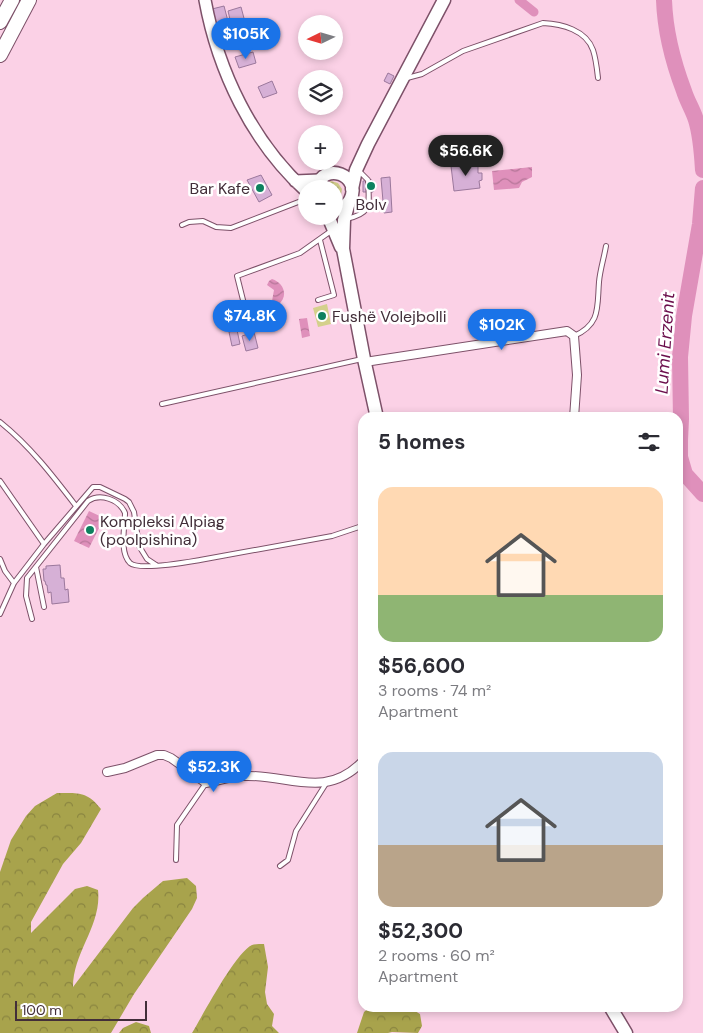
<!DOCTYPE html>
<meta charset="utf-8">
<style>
body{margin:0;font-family:"DM Sans",sans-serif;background:#f7f7f7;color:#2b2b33;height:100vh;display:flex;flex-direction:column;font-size:19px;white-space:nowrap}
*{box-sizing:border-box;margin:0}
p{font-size:16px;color:#7c7c81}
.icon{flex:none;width:28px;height:28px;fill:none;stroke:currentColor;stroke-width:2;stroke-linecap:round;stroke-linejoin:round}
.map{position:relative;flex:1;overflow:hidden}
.panel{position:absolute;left:358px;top:412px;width:325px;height:600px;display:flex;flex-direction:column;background:#fff;border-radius:15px;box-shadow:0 2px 8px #0003}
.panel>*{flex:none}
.needle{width:32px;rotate:265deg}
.tools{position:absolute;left:298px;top:15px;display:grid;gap:10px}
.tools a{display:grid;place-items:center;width:45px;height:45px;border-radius:50%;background:#fff;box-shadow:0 2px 8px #0003;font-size:25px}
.scale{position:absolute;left:15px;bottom:12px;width:132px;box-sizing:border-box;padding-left:5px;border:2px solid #422e39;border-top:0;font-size:14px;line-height:18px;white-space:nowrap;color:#422e39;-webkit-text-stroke:4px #fff;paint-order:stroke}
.price{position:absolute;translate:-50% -42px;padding:0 11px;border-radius:18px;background:#1a73e8;color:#fff;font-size:16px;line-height:32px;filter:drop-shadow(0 1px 2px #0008)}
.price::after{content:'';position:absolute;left:50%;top:30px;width:15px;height:11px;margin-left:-8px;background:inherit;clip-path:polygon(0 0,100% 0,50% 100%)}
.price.on{background:#222;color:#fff}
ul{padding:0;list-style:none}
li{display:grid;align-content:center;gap:10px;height:265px;padding:0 20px}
li span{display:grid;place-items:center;height:155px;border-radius:15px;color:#555}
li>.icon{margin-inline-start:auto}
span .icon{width:90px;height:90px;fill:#fffc;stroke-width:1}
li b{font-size:21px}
h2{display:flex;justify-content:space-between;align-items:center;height:60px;padding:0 20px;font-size:21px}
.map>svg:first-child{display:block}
</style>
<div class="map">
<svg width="703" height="1033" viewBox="0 0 703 1033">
<defs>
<pattern id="grass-dots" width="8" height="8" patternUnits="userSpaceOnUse" patternTransform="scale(1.25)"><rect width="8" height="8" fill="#d4d08b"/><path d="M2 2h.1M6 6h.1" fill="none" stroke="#b7b379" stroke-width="1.8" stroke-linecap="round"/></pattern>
<pattern id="forest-crowns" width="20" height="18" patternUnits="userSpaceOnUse" patternTransform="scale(1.25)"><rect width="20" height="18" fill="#a8a34c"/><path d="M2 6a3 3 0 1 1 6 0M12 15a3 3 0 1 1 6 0" fill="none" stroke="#8a8540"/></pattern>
<pattern id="water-waves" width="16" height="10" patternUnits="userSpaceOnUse" patternTransform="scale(1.25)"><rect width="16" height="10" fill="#df90bb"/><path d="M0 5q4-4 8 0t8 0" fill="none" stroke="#b67699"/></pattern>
</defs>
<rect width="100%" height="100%" fill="#fbd1e6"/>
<path fill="url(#grass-dots)" d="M331 181 338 183 342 189 341 195 334 201V189H322L325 184Z"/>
<path fill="url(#forest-crowns)" d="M57 793C78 793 87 791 101 809L81 843 63 864 31 922V933L75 889 87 886 98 890C102 925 73 952 73 987L133 908 143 898 163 881 187 878 196 886 197 898 192 909 134 994 111 1033H0V872L11 840 26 816 35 806Z
M264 944 268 967 265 992 267 1004 274 1014 272 1026 279 1033H192C203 1015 235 953 252 945 255 944 260 944 264 944Z
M369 1008H410L420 1014 422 1026 418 1033 392 1032 388 1033H357L364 1012Z
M136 1022 149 1026 151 1033H119L123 1028Z"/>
<path fill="#d4d08b" d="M327 304 331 324 318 327 313 308Z"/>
<path fill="url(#water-waves)" d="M532 167V177L522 182 519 188 494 190 492 171Z
M272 279C284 283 289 296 278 305H275L272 301 274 290 267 285 269 281Z
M307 318 310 336 302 338 299 319Z
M89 511 104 518 89 548 74 541Z"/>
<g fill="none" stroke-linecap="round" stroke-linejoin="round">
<path stroke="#df90bb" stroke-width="9" d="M519 0 534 12"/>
<path stroke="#df90bb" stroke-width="16" d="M664 0C665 30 673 62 684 91 687 101 693 110 696 120 701 136 702 153 703 170
M703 188 700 224 684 316 680 357 681 419 680 440V457L685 474 703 494"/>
</g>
<path fill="#d6b0d6" stroke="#9b789c" d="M224 6 234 44 222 47 212 9Z
M241 7 249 37 235 40 228 11Z
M253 52 256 63 239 68 235 57Z
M388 73 394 76 390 84 384 81Z
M272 81 277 93 263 98 258 87Z
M472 161V166L478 165V173H482V180L479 181 480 188 454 191 451 166 461 165 460 162Z
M261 175 272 195 259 202 247 180Z
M390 177 392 212 384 213 381 178Z
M372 180 373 192H363V181Z
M237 330 240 344 232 346 229 332Z
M254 332 258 348 246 351 242 336Z
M60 565 61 578H64L65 590 68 589 69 602 52 604 51 592 48 593 47 585H46L45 581H44L43 569H46V566Z"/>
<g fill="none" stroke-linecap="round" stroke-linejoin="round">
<g stroke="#7d5169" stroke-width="6">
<path id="lane" d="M407 78 422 74 463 51 543 23C562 24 586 30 593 50 596 59 597 69 598 78
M346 219C373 213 369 204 368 180L359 171
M182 225 189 222 203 221 216 227 231 228 301 201 306 197
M318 300 334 295 320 240
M245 308 237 276 300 253 331 231
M574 336C601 324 597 307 599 282 600 270 604 258 606 246
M162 404 362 359
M0 422C30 446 53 476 76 506
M0 481 44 544
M0 559 5 571 14 583
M36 567 44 607
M0 614 14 583 44 544 93 487H100L125 499 129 502 134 512 139 546 147 559 156 565
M32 619 26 596 27 578 88 501C100 493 119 499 125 513 125 527 119 552 130 563 139 571 188 562 200 560L332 536 362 526
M176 860 177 825 206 783
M280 866 288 860 296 831 327 782"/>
</g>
<g stroke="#7d5169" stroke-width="10">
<path id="street" d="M365 362 567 331 574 336 577 375 574 418
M107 772 125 768 157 755H164L171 758 206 783C218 781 231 776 244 776 288 774 325 800 362 762"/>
</g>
<g stroke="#7d5169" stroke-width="14">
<path id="secondary" d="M205 0C218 71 252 142 306 191
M295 181 319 180"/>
</g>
<g stroke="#7d5169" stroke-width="15">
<path id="primary" d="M316 189C323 159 363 176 350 200 347 206 341 209 334 210
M352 189 356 170 368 144 444 0
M349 202 344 220 343 249 364 359 377 418
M328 216 341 247
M611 1008 626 1033"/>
</g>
<g stroke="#7d5169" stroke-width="16">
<path id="highway" d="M0 22 12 0
M0 55 29 0"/>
</g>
<use href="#lane" stroke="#fff" stroke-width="4"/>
<use href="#street" stroke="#fff" stroke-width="8"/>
<use href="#secondary" stroke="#fff" stroke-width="11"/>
<use href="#primary" stroke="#fff" stroke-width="12"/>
<use href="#highway" stroke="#fff" stroke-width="14"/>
</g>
<g fill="#0e815f" stroke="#fff" stroke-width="2">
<circle cx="371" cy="186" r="5"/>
<circle cx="260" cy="188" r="5"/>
<circle cx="322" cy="316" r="5"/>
<circle cx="90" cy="530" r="5"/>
</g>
<g text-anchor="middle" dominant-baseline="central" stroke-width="5" stroke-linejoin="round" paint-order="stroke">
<g font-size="16" fill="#422e39" stroke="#fff" text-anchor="start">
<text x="250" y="188" text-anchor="end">Bar Kafe</text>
<text x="371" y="204" text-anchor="middle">Bolv</text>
<text x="332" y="316">Fushë Volejbolli</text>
<text x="100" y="521">Kompleksi Alpiag<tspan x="100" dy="18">(poolpishina)</tspan></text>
</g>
<g font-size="18" font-style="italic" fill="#6b0e4c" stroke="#fff">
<text transform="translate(665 343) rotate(-86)">Lumi Erzenit</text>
</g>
</g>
</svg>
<div class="tools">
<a><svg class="needle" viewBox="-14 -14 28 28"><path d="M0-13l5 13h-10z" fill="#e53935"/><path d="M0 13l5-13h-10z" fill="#7c7c81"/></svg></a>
<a><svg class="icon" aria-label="layers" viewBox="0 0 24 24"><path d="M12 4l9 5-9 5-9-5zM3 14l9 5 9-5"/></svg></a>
<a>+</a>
<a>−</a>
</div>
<div class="scale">100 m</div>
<b class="price" style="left:246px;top:60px">$105K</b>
<b class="price on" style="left:466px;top:177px">$56.6K</b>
<b class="price" style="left:250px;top:342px">$74.8K</b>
<b class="price" style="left:502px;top:351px">$102K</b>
<b class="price" style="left:214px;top:793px">$52.3K</b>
<section class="panel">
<h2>5 homes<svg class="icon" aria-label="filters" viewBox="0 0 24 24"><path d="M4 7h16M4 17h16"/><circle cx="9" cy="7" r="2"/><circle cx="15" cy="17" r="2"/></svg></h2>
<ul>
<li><span style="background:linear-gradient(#ffd9b3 70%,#8fb573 0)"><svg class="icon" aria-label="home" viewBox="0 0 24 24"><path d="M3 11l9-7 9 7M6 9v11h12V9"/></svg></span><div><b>$56,600</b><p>3 rooms · 74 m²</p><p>Apartment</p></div></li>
<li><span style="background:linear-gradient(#c9d6e8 60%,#b9a48a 0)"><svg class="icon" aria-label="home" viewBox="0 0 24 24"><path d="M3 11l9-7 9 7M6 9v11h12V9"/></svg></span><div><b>$52,300</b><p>2 rooms · 60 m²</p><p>Apartment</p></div></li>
</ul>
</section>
</div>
